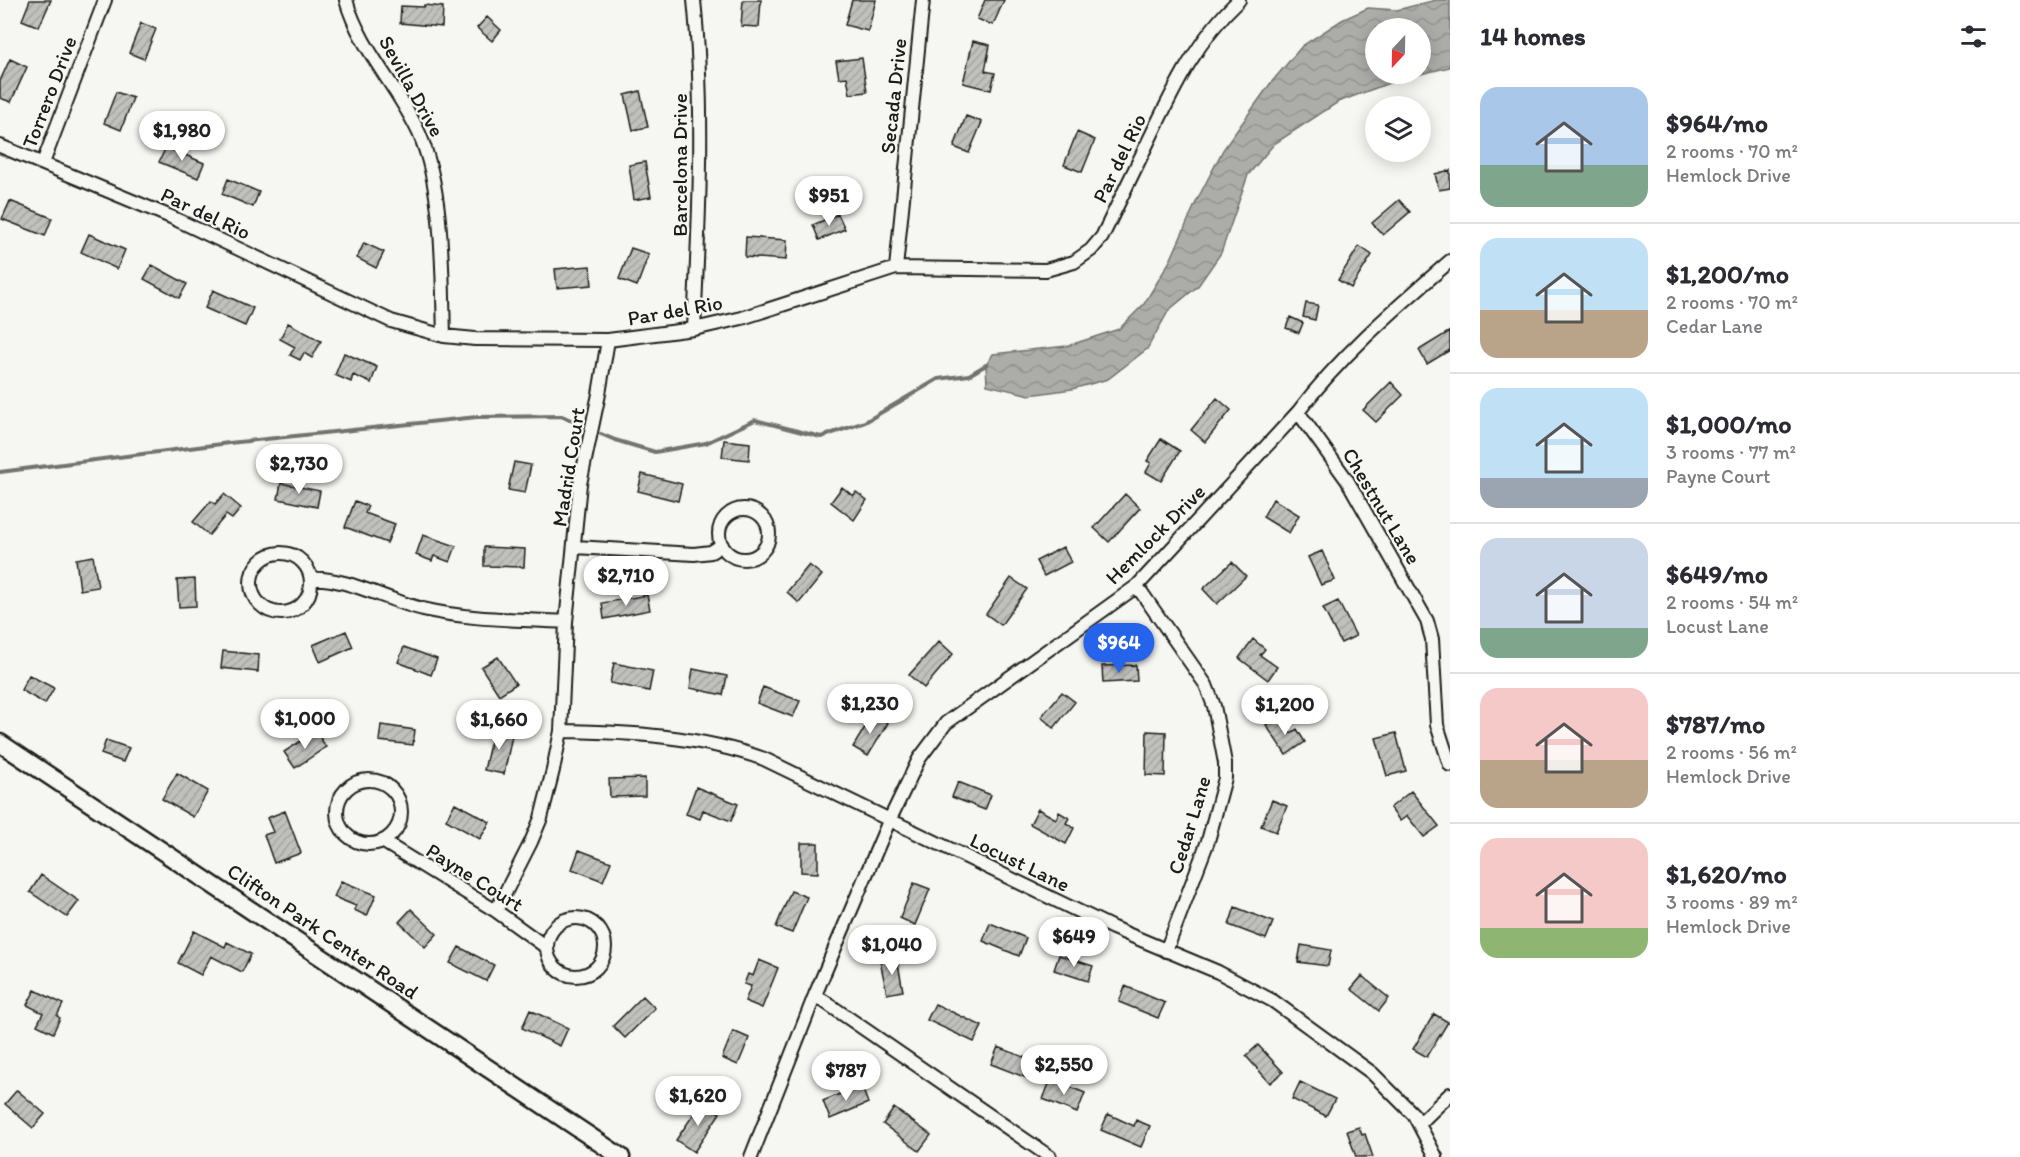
<!DOCTYPE html>
<meta charset="utf-8">
<style>
body{margin:0;font-family:Itim,sans-serif;background:#f2f2f3;color:#2b2b33;height:100vh;display:flex;flex-direction:column;font-size:22px;white-space:nowrap}
*{box-sizing:border-box;margin:0}
p{font-size:20px;color:#7c7c81}
.icon{flex:none;width:33px;height:33px;fill:none;stroke:currentColor;stroke-width:2;stroke-linecap:round;stroke-linejoin:round}
.map{position:relative;flex:1;overflow:hidden}
.panel{display:flex;flex-direction:column;background:#fff;width:570px}
.panel>*{flex:none}
.needle{width:39px;rotate:202deg}
.buttons{position:absolute;left:1365px;top:18px;display:grid;gap:12px}
.buttons a{display:grid;place-items:center;width:66px;height:66px;border-radius:50%;background:#fff;box-shadow:0 3px 15px #0003;font-size:30px}
.price{position:absolute;translate:-50% -51px;padding:0 14px;border-radius:21px;background:#fff;color:#222;font-size:20px;line-height:39px;filter:drop-shadow(0 2px 3px #0008)}
.price::after{content:'';position:absolute;left:50%;top:36px;width:18px;height:14px;margin-left:-9px;background:inherit;clip-path:polygon(0 0,100% 0,50% 100%)}
.price.selected{background:#2563eb;color:#fff}
ul{padding:0;list-style:none}
li{display:flex;align-items:center;gap:18px;height:150px;padding:0 30px}
li+li{border-top:2px solid #e1e1e2}
li span{display:grid;place-items:center;flex:none;width:168px;height:120px;border-radius:18px;color:#555}
li>.icon{margin-inline-start:auto}
span .icon{width:72px;height:72px;fill:#fffc;stroke-width:1}
li b{font-size:26px}
h2{display:flex;justify-content:space-between;align-items:center;height:72px;padding:0 30px;font-size:26px}
main{display:flex;flex:1;min-height:0}
.map>svg:first-child{display:block}
</style>
<main>
<div class="map">
<svg width="1450" height="1157" viewBox="0 0 1450 1157">
<defs>
<pattern id="water-waves" width="16" height="10" patternUnits="userSpaceOnUse" patternTransform="scale(1.5)"><rect width="16" height="10" fill="#acaca9"/><path d="M0 5q4-4 8 0t8 0" fill="none" stroke="#939391"/></pattern>
<pattern id="building-hatch" width="6" height="6" patternUnits="userSpaceOnUse" patternTransform="scale(1.5)"><rect width="6" height="6" fill="#c0c0bd"/><path d="M-1 1l2-2M0 6l6-6M5 7l2-2" fill="none" stroke="#a4a4a2"/></pattern>
</defs>
<rect width="100%" height="100%" fill="#f6f6f2"/>
<filter id="ink" filterUnits="userSpaceOnUse"><feTurbulence type="fractalNoise" baseFrequency=".0167" numOctaves="2"/><feDisplacementMap in="SourceGraphic" scale="12" xChannelSelector="R" yChannelSelector="G"/><feConvolveMatrix kernelMatrix="1 2 1 2 8 2 1 2 1" color-interpolation-filters="sRGB"/></filter>
<g filter="url(#ink)">
<path fill="url(#water-waves)" stroke="#727271" stroke-width="1.5" fill-rule="evenodd" d="M1436 0H1450V67L1400 79 1338 102 1274 144 1248 175 1221 253 1198 286 1169 310 1147 349 1108 379 1072 389 1030 395 987 385 986 365 993 354 1067 346 1119 329 1144 304 1170 261 1197 200 1223 150 1270 84 1302 46 1342 20 1368 8 1397 10ZM1376 28H1420V74H1376Z"/>
<g fill="none" stroke-linecap="round" stroke-linejoin="round">
<path stroke="#727271" stroke-width="4" d="M601 434 615 440 655 452 706 443 755 420 821 437 865 422 938 379 969 375 986 365
M0 472 229 443 477 417 562 416 582 425"/>
</g>
<path fill="url(#building-hatch)" stroke="#1c1c1c" stroke-width="1.5" d="M30 0H51L39 27 22 20Z
M743 0H761L759 27 741 26Z
M852 0H876L868 31 845 25Z
M985 0H1004L993 25 977 19Z
M424 5 443 7 442 27 400 23 401 6 424 7Z
M487 17 501 30 492 41 477 28Z
M141 23 156 29 144 59 129 53Z
M973 41 990 45 985 71 995 73 991 90 963 83Z
M862 58 867 92 850 94 847 77 839 78 836 61Z
M10 59 27 67 11 102 0 98V81Z
M640 91 648 127 633 130 625 95Z
M116 92 133 98 121 130 104 123Z
M966 116 982 122 969 153 954 147Z
M1077 132 1095 140 1082 172 1064 165Z
M166 147 204 163 198 178 159 162Z
M645 162 651 197 634 200 629 165Z
M1450 170V188L1439 190 1435 174Z
M228 179 259 192 253 207 222 194Z
M1399 200 1410 212 1383 235 1372 223Z
M10 201 52 218 45 236 2 219Z
M838 214 845 229 819 240 813 225Z
M89 234 125 250 117 269 81 252Z
M746 237 787 240 786 260 745 257Z
M364 243 384 252 376 268 357 258Z
M1359 246 1372 255 1351 288 1338 280Z
M631 248 649 254 637 286 619 279Z
M152 265 187 284 179 298 144 279Z
M590 266 592 285 557 288 555 269Z
M213 290 253 308 245 326 205 308Z
M1306 303 1318 305 1315 320 1303 317Z
M1290 317 1303 323 1299 333 1286 328Z
M288 323 321 341 312 358 304 353 300 360 290 355 295 347 280 339Z
M1450 331V350L1427 364 1419 350Z
M344 353 377 367 371 383 353 375 351 382 335 375Z
M1391 382 1403 395 1376 422 1363 410Z
M1217 398 1231 410 1205 442 1191 430Z
M1161 439 1180 451 1161 481 1146 472 1151 463 1147 461Z
M724 440 750 443 749 460 722 457Z
M514 462 531 465 525 493 508 490Z
M642 474 682 484 678 501 638 491Z
M281 483 320 491 317 507 278 499Z
M842 487 853 496 856 492 867 500 854 520 831 502Z
M224 494 241 508 232 519 226 515 209 535 193 522 211 501 215 504Z
M1125 494 1140 508 1109 542 1094 528Z
M1273 499 1299 515 1289 533 1263 517Z
M355 501 368 506 365 513 395 524 387 543 345 527Z
M423 535 456 546 450 562 434 556 432 561 416 555Z
M484 547 525 549 524 567 484 566Z
M1063 547 1071 562 1044 576 1036 561Z
M1322 551 1335 580 1321 585 1308 557Z
M93 556 98 587 80 590 76 559Z
M1232 562 1246 576 1217 604 1203 589Z
M809 565 822 575 799 603 787 592Z
M1011 578 1027 589 1001 625 986 614Z
M195 579 196 606 179 607 177 580Z
M647 595 650 610 604 619 602 603Z
M1338 601 1356 636 1341 643 1323 608Z
M346 631 353 647 320 662 313 645Z
M1253 639 1265 649 1260 655 1277 667 1268 680 1239 658Z
M939 641 953 654 924 688 909 675Z
M404 647 437 659 431 675 398 662Z
M223 651 259 655 258 672 221 668Z
M498 657 516 684 499 695 481 667Z
M614 663 653 671 649 691 610 683Z
M1136 665 1137 681 1103 683 1102 666Z
M693 669 727 676 723 695 690 688Z
M29 675 54 688 45 704 21 690Z
M763 687 800 701 793 717 757 703Z
M1062 692 1075 702 1054 728 1041 717Z
M873 714 888 723 868 756 853 747Z
M1280 716 1291 733 1297 729 1305 742 1286 755 1266 725Z
M381 725 415 730 413 745 379 741Z
M494 727 513 731 504 774 484 770Z
M316 731 326 747 295 768 284 752Z
M1147 731 1166 732 1165 776 1146 775Z
M1396 733 1406 771 1387 776 1376 738Z
M106 740 129 748 123 762 101 754Z
M177 773 208 791 193 817 162 799Z
M645 778V796L610 797 609 779Z
M958 782 991 795 985 810 952 797Z
M696 787 738 804 731 821 703 810 700 819 686 814Z
M1411 791 1439 826 1424 837 1407 816 1400 821 1390 808Z
M1272 800 1287 806 1276 832 1261 826Z
M455 803 490 822 480 839 446 820Z
M1038 809 1056 819 1059 812 1069 818 1066 823 1074 828 1066 844 1030 824Z
M285 811 301 853 274 863 264 835 273 832 267 818Z
M801 843H818V873L801 872Z
M579 850 611 862 603 881 572 869Z
M41 875 79 901 67 917 30 892Z
M341 881 376 895 367 916 354 910 356 906 334 897Z
M914 883 930 889 915 925 900 918Z
M791 891 807 897 792 933 776 927Z
M1235 907 1273 922 1266 939 1229 925Z
M411 909 437 934 425 947 399 922Z
M990 923 1026 938 1019 956 983 941Z
M194 931 225 947 227 942 251 954 242 972 211 956 201 975 178 963Z
M1301 945 1331 950 1328 966 1298 962Z
M459 947 494 965 486 981 450 963Z
M1059 955 1093 966 1088 981 1054 970Z
M897 958 903 991 887 994 880 961Z
M759 960 778 968 762 1008 745 1001 751 986 744 984 748 974 753 976Z
M1362 976 1389 998 1379 1011 1351 989Z
M1125 986 1165 1003 1158 1018 1119 1002Z
M35 990 63 1004 57 1016 60 1018 53 1033 37 1025 43 1013 27 1005Z
M643 996 655 1008 625 1038 613 1026Z
M935 1004 982 1026 974 1042 927 1020Z
M530 1010 568 1028 560 1046 522 1028Z
M1434 1014 1448 1022 1427 1057 1413 1049Z
M733 1031 749 1038 738 1065 722 1058Z
M1258 1045 1283 1072 1270 1083 1246 1056Z
M998 1047 1034 1061 1027 1078 991 1064Z
M1051 1079 1085 1093 1077 1113 1043 1099Z
M1300 1082 1335 1099 1326 1116 1292 1099Z
M861 1085 868 1103 830 1119 823 1101Z
M17 1090 45 1114 33 1128 5 1104Z
M702 1102 720 1113 694 1152 676 1140Z
M894 1108 931 1135 919 1151 883 1124Z
M1108 1114 1134 1126 1136 1120 1150 1126 1141 1147 1101 1130Z
M1359 1127 1362 1135 1365 1134 1373 1157H1356L1347 1131Z"/>
<g fill="none" stroke-linecap="round" stroke-linejoin="round">
<g stroke="#1c1c1c" stroke-width="16">
<path id="minor" d="M346 0C360 49 398 87 419 133 444 190 442 273 444 336
M694 0C705 109 699 220 694 329
M0 146 171 217 391 321 444 336 475 339 608 340 694 329 742 318 896 268 1046 270 1074 262 1091 250 1102 237C1118 204 1134 171 1150 138 1174 88 1198 38 1239 0
M43 163 105 0
M896 268 923 0
M1298 412 1347 480 1427 621 1432 639 1437 725 1450 765
M719 534a25 25 0 1 1 50 0a25 25 0 1 1-50 0Z
M575 547 694 554 711 552 722 545
M251 583a30 30 0 1 1 60 0a30 30 0 1 1-60 0Z
M311 579C343 576 389 601 423 609 469 620 518 619 566 622
M1137 586 1206 685 1214 706 1225 763V778L1208 841 1166 951
M561 731C629 732 700 736 764 759L1113 928 1218 972 1273 1001 1372 1073 1414 1115 1436 1157
M337 812a32 32 0 1 1 64 0a32 32 0 1 1-64 0Z
M382 841 496 911 546 947
M496 911 531 842 541 818 553 770 561 731 566 622 580 484 599 394 608 340
M547 947a29 29 0 1 1 58 0a29 29 0 1 1-58 0Z
M815 995 1050 1157
M1419 1124 1450 1094
M751 1157 815 995 889 821 919 759 946 723 1137 586 1298 412C1341 355 1396 308 1450 261"/>
</g>
<g stroke="#1c1c1c" stroke-width="21">
<path id="tertiary" d="M0 743 621 1157"/>
</g>
<use href="#minor" stroke="#f6f6f2" stroke-width="12"/>
<use href="#tertiary" stroke="#f6f6f2" stroke-width="16"/>
</g>
</g>
<g text-anchor="middle" dominant-baseline="central" stroke-width="4.5" stroke-linejoin="round" paint-order="stroke">
<g font-size="21" fill="#1c1c1c" stroke="#f6f6f2">
<text transform="translate(412 86) rotate(61)">Sevilla Drive</text>
<text transform="translate(49 92) rotate(-69)">Torrero Drive</text>
<text transform="translate(893 96) rotate(-84)">Secada Drive</text>
<text transform="translate(1119 158) rotate(-64)">Par del Rio</text>
<text transform="translate(679 165) rotate(-90)">Barcelona Drive</text>
<text transform="translate(206 213) rotate(25)">Par del Rio</text>
<text transform="translate(675 310) rotate(-10)">Par del Rio</text>
<text transform="translate(568 467) rotate(-81)">Madrid Court</text>
<text transform="translate(1382 506) rotate(59)">Chestnut Lane</text>
<text transform="translate(1155 534) rotate(-45)">Hemlock Drive</text>
<text transform="translate(1189 825) rotate(-73)">Cedar Lane</text>
<text transform="translate(1020 862) rotate(26)">Locust Lane</text>
<text transform="translate(475 877) rotate(32)">Payne Court</text>
<text transform="translate(323 931) rotate(34)">Clifton Park Center Road</text>
</g>
</g>
</svg>
<div class="buttons">
<a><svg class="needle" viewBox="-14 -14 28 28"><path d="M0-13l5 13h-10z" fill="#e53935"/><path d="M0 13l5-13h-10z" fill="#7c7c81"/></svg></a>
<a><svg class="icon" aria-label="layers" viewBox="0 0 24 24"><path d="M12 4l9 5-9 5-9-5zM3 14l9 5 9-5"/></svg></a>
</div>
<b class="price" style="left:182px;top:162px">$1,980</b>
<b class="price" style="left:829px;top:227px">$951</b>
<b class="price" style="left:299px;top:495px">$2,730</b>
<b class="price" style="left:626px;top:607px">$2,710</b>
<b class="price selected" style="left:1119px;top:674px">$964</b>
<b class="price" style="left:870px;top:735px">$1,230</b>
<b class="price" style="left:1285px;top:736px">$1,200</b>
<b class="price" style="left:305px;top:750px">$1,000</b>
<b class="price" style="left:499px;top:751px">$1,660</b>
<b class="price" style="left:1074px;top:968px">$649</b>
<b class="price" style="left:892px;top:976px">$1,040</b>
<b class="price" style="left:1064px;top:1096px">$2,550</b>
<b class="price" style="left:846px;top:1102px">$787</b>
<b class="price" style="left:698px;top:1127px">$1,620</b>
</div>
<section class="panel">
<h2>14 homes<svg class="icon" aria-label="filters" viewBox="0 0 24 24"><path d="M4 7h16M4 17h16"/><circle cx="9" cy="7" r="2"/><circle cx="15" cy="17" r="2"/></svg></h2>
<ul>
<li><span style="background:linear-gradient(#a9c7e8 65%,#7fa58c 0)"><svg class="icon" aria-label="home" viewBox="0 0 24 24"><path d="M3 11l9-7 9 7M6 9v11h12V9"/></svg></span><div><b>$964/mo</b><p>2 rooms · 70 m²</p><p>Hemlock Drive</p></div></li>
<li><span style="background:linear-gradient(#bfe0f5 60%,#b9a48a 0)"><svg class="icon" aria-label="home" viewBox="0 0 24 24"><path d="M3 11l9-7 9 7M6 9v11h12V9"/></svg></span><div><b>$1,200/mo</b><p>2 rooms · 70 m²</p><p>Cedar Lane</p></div></li>
<li><span style="background:linear-gradient(#bfe0f5 75%,#9aa5b1 0)"><svg class="icon" aria-label="home" viewBox="0 0 24 24"><path d="M3 11l9-7 9 7M6 9v11h12V9"/></svg></span><div><b>$1,000/mo</b><p>3 rooms · 77 m²</p><p>Payne Court</p></div></li>
<li><span style="background:linear-gradient(#c9d6e8 75%,#7fa58c 0)"><svg class="icon" aria-label="home" viewBox="0 0 24 24"><path d="M3 11l9-7 9 7M6 9v11h12V9"/></svg></span><div><b>$649/mo</b><p>2 rooms · 54 m²</p><p>Locust Lane</p></div></li>
<li><span style="background:linear-gradient(#f6c9c9 60%,#b9a48a 0)"><svg class="icon" aria-label="home" viewBox="0 0 24 24"><path d="M3 11l9-7 9 7M6 9v11h12V9"/></svg></span><div><b>$787/mo</b><p>2 rooms · 56 m²</p><p>Hemlock Drive</p></div></li>
<li><span style="background:linear-gradient(#f6c9c9 75%,#8fb573 0)"><svg class="icon" aria-label="home" viewBox="0 0 24 24"><path d="M3 11l9-7 9 7M6 9v11h12V9"/></svg></span><div><b>$1,620/mo</b><p>3 rooms · 89 m²</p><p>Hemlock Drive</p></div></li>
</ul>
</section>
</main>
